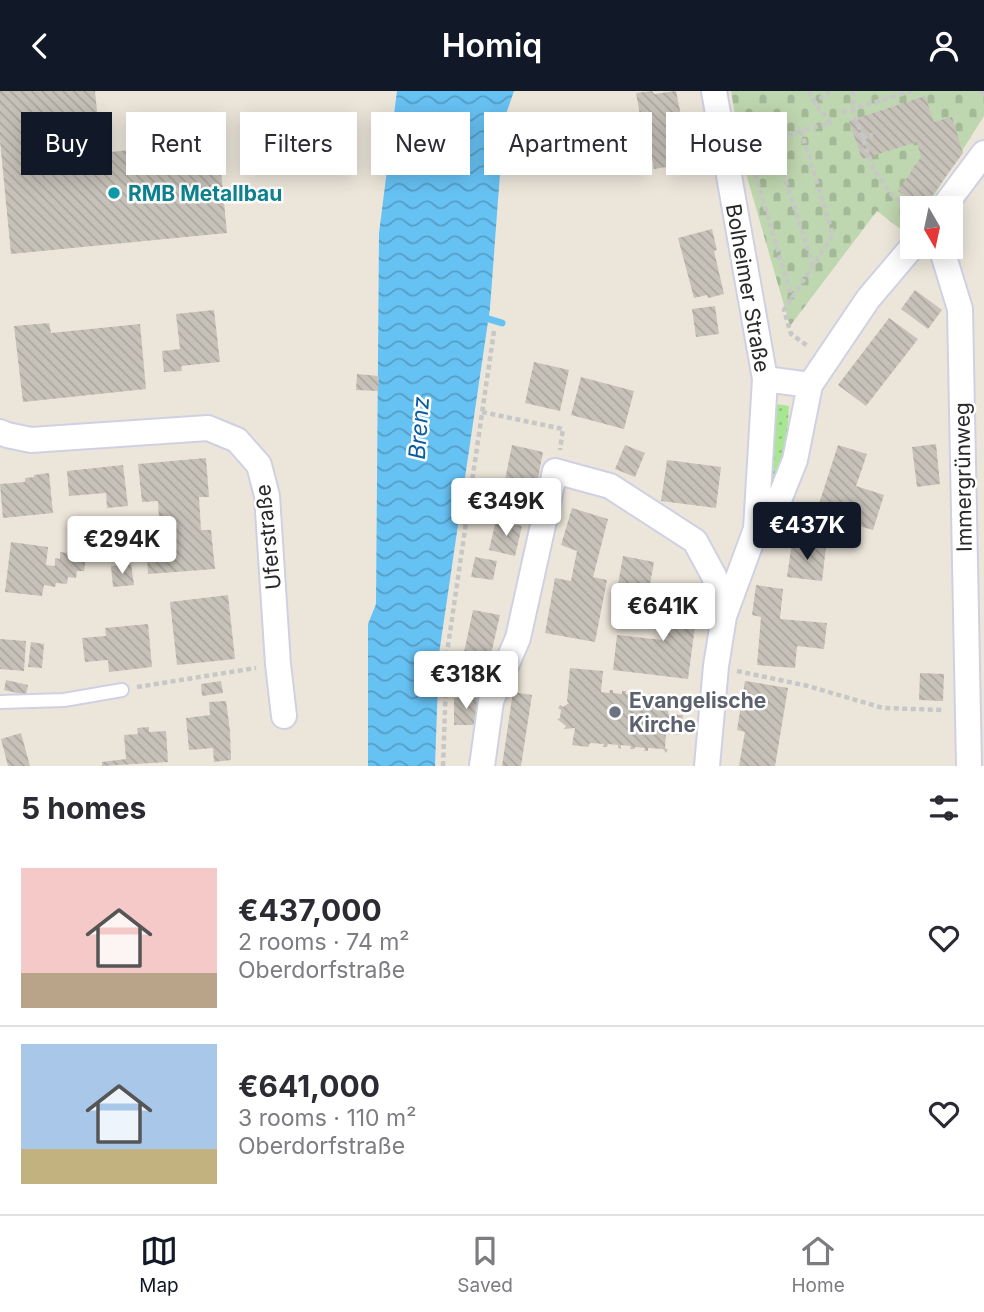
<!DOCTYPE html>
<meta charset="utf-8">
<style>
body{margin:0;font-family:Inter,sans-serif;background:#f2f2f3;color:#2b2b33;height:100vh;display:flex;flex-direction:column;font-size:26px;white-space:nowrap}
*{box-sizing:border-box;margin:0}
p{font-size:23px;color:#7c7c81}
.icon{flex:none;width:38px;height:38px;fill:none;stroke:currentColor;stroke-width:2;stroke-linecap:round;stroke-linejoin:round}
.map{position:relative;height:675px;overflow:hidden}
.details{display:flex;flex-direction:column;background:#fff;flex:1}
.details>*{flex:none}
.banner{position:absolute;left:21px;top:21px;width:943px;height:63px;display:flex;gap:14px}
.needle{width:46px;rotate:171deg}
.tools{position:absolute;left:900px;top:105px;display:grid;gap:14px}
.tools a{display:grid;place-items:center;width:63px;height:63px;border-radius:0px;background:#fff;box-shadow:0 4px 18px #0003;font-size:35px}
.price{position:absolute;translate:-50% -60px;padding:0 16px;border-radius:7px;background:#fff;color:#222;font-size:23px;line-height:46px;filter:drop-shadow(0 2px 4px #0008)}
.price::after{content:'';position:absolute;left:50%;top:42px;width:21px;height:16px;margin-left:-10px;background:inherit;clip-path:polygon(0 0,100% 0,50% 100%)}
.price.on{background:#111827;color:#fff}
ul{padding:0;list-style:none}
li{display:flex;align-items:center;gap:21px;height:175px;padding:0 21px}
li+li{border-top:2px solid #e1e1e2}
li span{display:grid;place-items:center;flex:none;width:196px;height:140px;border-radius:0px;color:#555}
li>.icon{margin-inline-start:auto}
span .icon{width:84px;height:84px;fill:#fffc;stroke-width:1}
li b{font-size:30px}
h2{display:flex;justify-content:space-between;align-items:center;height:84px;padding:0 21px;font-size:30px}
.pill{padding:0 24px;border-radius:0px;background:#fff;box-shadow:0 4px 18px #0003;font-size:24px;line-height:63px}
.pill.on{background:#111827;color:#fff}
header{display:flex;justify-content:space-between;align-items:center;height:91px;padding:0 21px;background:#111827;color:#fff;font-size:32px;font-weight:600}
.tab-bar{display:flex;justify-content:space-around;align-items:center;height:98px;border-top:2px solid #e1e1e2;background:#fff;font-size:19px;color:#7c7c81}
.tab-bar a{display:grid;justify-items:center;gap:4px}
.tab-bar .on{color:#111827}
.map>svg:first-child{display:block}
</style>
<header><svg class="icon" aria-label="back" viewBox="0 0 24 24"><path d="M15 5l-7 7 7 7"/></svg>Homiq<svg class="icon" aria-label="person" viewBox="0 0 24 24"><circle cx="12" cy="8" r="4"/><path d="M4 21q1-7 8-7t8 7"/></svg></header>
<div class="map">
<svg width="984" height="675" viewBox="0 0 984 675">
<defs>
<pattern id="grass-dots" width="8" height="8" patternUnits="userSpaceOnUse" patternTransform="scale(1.75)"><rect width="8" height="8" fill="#a8e693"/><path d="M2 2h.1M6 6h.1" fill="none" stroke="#91c57f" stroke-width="1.8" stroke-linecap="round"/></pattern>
<pattern id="cemetery-stones" width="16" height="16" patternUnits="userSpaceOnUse" patternTransform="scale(1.75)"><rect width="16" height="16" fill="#bfd7b0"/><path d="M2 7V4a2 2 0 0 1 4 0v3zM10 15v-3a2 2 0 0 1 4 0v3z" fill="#a4b997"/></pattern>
<pattern id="water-waves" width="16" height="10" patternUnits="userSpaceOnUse" patternTransform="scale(1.75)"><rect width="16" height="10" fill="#67c2f4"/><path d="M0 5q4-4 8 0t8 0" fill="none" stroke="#559ec6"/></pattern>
<pattern id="building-back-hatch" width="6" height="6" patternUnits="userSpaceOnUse" patternTransform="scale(1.75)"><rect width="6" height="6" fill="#c7c2b9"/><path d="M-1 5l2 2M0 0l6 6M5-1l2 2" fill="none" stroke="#aba79f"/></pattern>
</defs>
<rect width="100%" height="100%" fill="#ece6da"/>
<path fill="url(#grass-dots)" d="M776 313 789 315 786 361 769 406Z"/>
<path fill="url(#cemetery-stones)" d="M731 0H984V25L926 117H912V138L908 144 877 120 790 235 743 72Z"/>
<path fill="url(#water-waves)" d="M397 0H514L504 29 490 217 439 563 435 675H368V533L376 513 379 142Z"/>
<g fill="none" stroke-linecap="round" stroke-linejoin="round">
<path stroke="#67c2f4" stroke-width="7" d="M479 225 502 232"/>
</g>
<path fill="url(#building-back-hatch)" d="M0 0H95L101 62 218 50 227 142 11 163 0 50Z
M652 0 654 3 676 0 686 49 675 51 678 74 654 78 647 39 635 32 640 24 636 2Z
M925 5 934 31 952 26 963 62 923 117 898 100 921 66 917 51 862 68 849 30Z
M712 138 717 159 714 160 724 203 708 207 707 204 694 207 678 147Z
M915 199 942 219 928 238 901 218Z
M715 215 719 243 696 246 692 218Z
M214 219 220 271 181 275 182 280 164 281 162 260 180 258 176 223Z
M889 227 918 248 866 315 838 294Z
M49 232 51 242 140 233 146 298 23 311 14 235Z
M534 271 569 279 560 320 525 312Z
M357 283 379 285 378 300 356 299Z
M581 286 634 300 624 338 571 324Z
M936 353 940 393 917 396 912 356Z
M512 354 543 361 536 397 524 394 522 404 503 399Z
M625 354 645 362 635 386 615 378Z
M838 354 867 363 856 395 884 404 873 439 816 422Z
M206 367 209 406H199L201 439H211L215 478 148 483 146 448 160 446 158 410 142 411 138 373Z
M667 369 721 376 716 417 661 410Z
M123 374 128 415 107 417 106 402 69 405 67 380Z
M49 382 53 422 3 427 0 393 25 391V387L34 386V384Z
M572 417 608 428 593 486 607 489 595 551 545 542 555 487 571 490 577 460 561 454Z
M496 429 522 435 515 465 489 459Z
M11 451 48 456 46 474 55 475V467L60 468V461L76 463 77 456 87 457 84 480H77L76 487 68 486 67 493 56 492 55 496 44 494 42 505 5 501Z
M792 451 826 456 822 490 787 486Z
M623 465 654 471 645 521 614 516Z
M475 466 497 470 493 489 471 486Z
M131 473 134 494 113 496 111 475Z
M756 494 783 498 780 528 827 532 824 558 797 555 795 577 757 574 761 526 752 524Z
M669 502 699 505 688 588 613 579 617 544 663 549Z
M228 504 235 568 177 574 170 511Z
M473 519 500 524 489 572 463 566Z
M148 533 152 576 109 581 108 569 85 571 82 547 106 545 105 537Z
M0 548 26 550 24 580 0 578Z
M31 551 44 553 42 577 28 576Z
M570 577 603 580 601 601 609 602 610 599H613V602L622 603V600H626V603L635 604 636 601H639V605H649V602L653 603V606L668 607 671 604 673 607 669 610 668 623 683 624 681 644 666 643 665 657 668 659 666 662 663 658 648 657V660H644L645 657 635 656 634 658H630L631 655 621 654V658L618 657V654L608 653 607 656H603L604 653 590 652 588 656 572 654 575 637 564 638 566 635 557 628 560 627 561 619 558 617 560 614 563 616 569 612 567 610Z
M920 582 944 583 943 610 919 609Z
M6 589 28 594 26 604 4 599Z
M221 590 223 602 202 605 201 593Z
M745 590 788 597 775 675H739L745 641 737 639Z
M513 601 532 604 521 675H502Z
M454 607H479V634H454Z
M226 610 230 640 231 669 214 671 213 657 189 659 186 627 210 624 209 611Z
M149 636V641L166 640 168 671 102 675V671L126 668 124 644 138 643 137 637Z
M21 642 30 675H8L1 648Z"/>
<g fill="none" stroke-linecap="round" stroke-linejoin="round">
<g stroke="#cfd1e3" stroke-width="16">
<path id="service" d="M0 611 64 609 122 599"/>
</g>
<g stroke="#cfd1e3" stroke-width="28">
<path id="minor" d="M943 117 984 62
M941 156 960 218 969 675
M765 288 810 294
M0 341 7 344 31 349 208 337 237 349 259 374 267 405 278 573 284 625
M756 438 777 414 795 369 810 294 868 208 912 156
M482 675 491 610 518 547 555 380 610 395 695 450 714 485 724 525
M707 675 716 575 724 525 756 438 765 288 714 0"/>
</g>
<path stroke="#c7c7c7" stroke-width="4.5" stroke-dasharray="5 3.5" stroke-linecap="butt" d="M809 0C813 13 823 20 830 32L801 40 833 144 784 219 791 243 809 256
M853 0V18L873 78 893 105 912 119
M982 0 984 7
M813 13 830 0
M842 21 912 0
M801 40 778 48 781 64 779 69 813 174
M862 47 873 44
M779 69 753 76 792 207
M482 321 563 338 560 359
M737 580 808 595 883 617 944 619
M137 596 256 577
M443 675 447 562 494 240"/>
<use href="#service" stroke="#fff" stroke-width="12"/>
<use href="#minor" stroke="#fff" stroke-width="24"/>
</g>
<circle fill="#0f9aa8" stroke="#fff" stroke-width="2.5" cx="114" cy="102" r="7"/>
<circle fill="#6b7280" stroke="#fff" stroke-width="2.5" cx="615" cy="621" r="7"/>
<g text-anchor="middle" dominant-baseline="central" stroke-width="5" stroke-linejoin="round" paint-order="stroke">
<g font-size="21" font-weight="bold" fill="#0d838f" stroke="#fff" text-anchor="start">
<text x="128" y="102">RMB Metallbau</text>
</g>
<g font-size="21" fill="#292929" stroke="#fff">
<text transform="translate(748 197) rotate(80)">Bolheimer Straße</text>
<text transform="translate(963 386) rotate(-91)">Immergrünweg</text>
<text transform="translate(268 446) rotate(-96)">Uferstraße</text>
</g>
<g font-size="21" font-weight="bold" fill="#5b616d" stroke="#fff" text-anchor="start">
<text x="629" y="609">Evangelische<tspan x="629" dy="24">Kirche</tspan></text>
</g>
<g font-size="23" font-style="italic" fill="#075d9f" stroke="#fff">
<text transform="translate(419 337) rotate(-86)">Brenz</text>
</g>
</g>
</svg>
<div class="tools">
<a><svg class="needle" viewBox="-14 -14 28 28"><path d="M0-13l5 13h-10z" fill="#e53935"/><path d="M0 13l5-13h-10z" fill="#7c7c81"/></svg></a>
</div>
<b class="price" style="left:506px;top:447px">€349K</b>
<b class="price on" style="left:807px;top:471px">€437K</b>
<b class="price" style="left:122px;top:485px">€294K</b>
<b class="price" style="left:663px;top:552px">€641K</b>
<b class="price" style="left:466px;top:620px">€318K</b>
<div class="banner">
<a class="pill on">Buy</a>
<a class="pill">Rent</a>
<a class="pill">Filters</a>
<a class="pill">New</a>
<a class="pill">Apartment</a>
<a class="pill">House</a>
</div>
</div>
<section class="details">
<h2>5 homes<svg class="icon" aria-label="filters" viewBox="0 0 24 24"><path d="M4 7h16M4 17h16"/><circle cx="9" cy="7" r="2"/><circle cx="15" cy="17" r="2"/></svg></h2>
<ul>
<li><span style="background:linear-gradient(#f6c9c9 75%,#b9a48a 0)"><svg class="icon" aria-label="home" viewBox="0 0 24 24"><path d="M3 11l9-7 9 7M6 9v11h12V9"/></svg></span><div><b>€437,000</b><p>2 rooms · 74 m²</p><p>Oberdorfstraße</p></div><svg class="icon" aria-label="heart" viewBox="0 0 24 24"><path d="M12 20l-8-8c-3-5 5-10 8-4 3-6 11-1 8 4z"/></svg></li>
<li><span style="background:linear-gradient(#a9c7e8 75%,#c2b280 0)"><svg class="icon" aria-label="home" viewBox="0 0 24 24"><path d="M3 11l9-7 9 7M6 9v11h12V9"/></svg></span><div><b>€641,000</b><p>3 rooms · 110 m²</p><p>Oberdorfstraße</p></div><svg class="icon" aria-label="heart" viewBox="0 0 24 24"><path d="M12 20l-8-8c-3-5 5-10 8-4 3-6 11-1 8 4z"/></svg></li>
</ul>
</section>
<nav class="tab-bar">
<a class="on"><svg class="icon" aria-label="map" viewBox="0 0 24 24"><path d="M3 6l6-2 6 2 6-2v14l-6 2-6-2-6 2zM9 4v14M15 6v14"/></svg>Map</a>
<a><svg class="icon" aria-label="saved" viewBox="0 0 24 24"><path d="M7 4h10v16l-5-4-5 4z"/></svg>Saved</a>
<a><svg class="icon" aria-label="home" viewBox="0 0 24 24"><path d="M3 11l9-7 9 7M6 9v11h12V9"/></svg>Home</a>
</nav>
